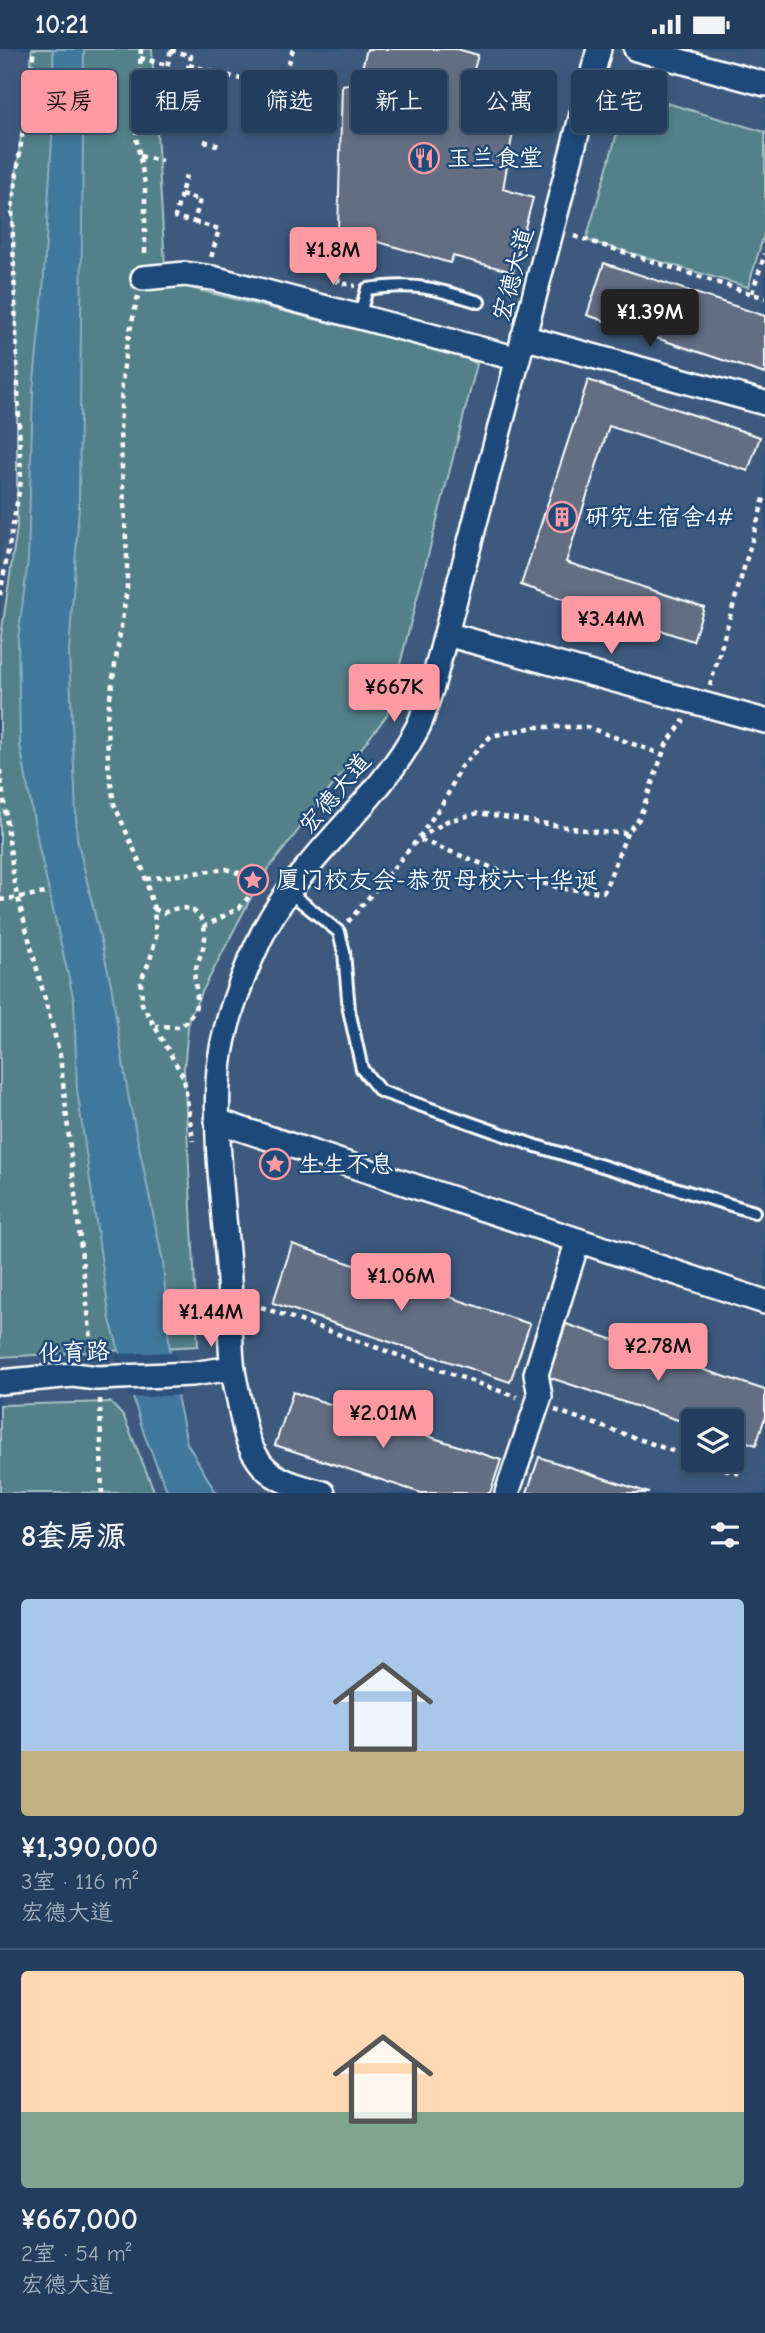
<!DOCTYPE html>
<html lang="zh">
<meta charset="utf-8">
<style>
body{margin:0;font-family:"Comic Neue","LXGW WenKai TC",sans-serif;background:#2e4866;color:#f1f3f6;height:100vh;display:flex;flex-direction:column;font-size:26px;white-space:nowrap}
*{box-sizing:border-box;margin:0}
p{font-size:23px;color:#a2aebc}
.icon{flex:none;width:38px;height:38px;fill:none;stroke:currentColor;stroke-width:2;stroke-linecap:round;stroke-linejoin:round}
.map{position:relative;height:1444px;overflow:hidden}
.side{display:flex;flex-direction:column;background:#223d5d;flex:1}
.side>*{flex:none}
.banner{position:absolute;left:21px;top:21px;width:724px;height:63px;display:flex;gap:14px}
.fabs{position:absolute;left:681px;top:1360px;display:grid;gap:14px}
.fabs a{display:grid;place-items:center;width:63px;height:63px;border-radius:7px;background:#223d5d;box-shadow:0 4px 10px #0003,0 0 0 2px #3f5672;font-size:35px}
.price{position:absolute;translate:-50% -60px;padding:0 16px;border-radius:7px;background:#ff9aa2;color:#111;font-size:23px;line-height:46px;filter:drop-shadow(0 2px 4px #0008)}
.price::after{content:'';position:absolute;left:50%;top:42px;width:21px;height:16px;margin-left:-10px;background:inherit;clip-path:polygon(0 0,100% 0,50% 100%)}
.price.active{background:#222;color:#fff}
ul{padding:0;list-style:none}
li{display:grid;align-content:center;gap:14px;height:371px;padding:0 21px}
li+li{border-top:2px solid #3f5672}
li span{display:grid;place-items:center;height:217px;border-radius:7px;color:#555}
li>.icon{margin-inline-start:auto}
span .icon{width:126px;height:126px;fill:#fffc;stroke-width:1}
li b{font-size:30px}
h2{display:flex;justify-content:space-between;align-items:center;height:84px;padding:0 21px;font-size:30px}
.tag{padding:0 24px;border-radius:7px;background:#223d5d;box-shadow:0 4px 10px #0003,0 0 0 2px #3f5672;font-size:24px;line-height:63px}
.tag.active{background:#ff9aa2;color:#111}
.status{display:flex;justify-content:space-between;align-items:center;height:49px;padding:0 35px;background:#223d5d;direction:ltr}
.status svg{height:19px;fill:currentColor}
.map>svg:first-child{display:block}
</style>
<div class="status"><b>10:21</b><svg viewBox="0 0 49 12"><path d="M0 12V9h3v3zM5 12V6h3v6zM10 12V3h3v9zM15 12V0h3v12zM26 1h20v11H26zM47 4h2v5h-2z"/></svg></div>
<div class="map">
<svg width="765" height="1444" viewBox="0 0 765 1444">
<rect width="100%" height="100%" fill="#2d517c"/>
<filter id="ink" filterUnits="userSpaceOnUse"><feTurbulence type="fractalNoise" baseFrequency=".0143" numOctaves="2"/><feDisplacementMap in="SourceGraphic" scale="14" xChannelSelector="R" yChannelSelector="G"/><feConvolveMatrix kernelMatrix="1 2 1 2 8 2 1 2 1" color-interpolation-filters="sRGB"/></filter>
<g filter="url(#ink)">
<path fill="#3d5a7e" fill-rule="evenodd" d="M0 0H765V1444H0ZM693 1372H732V1410H693Z"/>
<path fill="#528089" stroke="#a8c0c4" stroke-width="2" d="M32 0H152L166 233 462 307 477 315 387 666 260 831 189 968 184 1020 198 1297 0 1308V594L17 479V302L12 158Z
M629 43 765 83V182L748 238 586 191Z
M110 1353 124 1368 155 1444H0V1356Z"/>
<path fill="#40789b" stroke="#8caec3" stroke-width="2" d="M53 0H84L79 458 69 603 77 789 111 935 128 1045 163 1213 171 1318 187 1394 216 1444H168L144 1385 110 1271 77 1041 74 952 39 799 20 696 18 590 28 511 33 342 43 243 54 55Z"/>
<path fill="#2d517c" d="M174 1303 181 1346 129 1349 115 1305Z"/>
<path fill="#636e83" stroke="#fff" stroke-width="2" d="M367 0H457L478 6 470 35 498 43 490 70 514 77 503 140 533 149 513 223 453 207 450 214 338 181 342 36 358 34Z
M604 214 765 267V325L587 266Z
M588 331 760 388 748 422 609 377 566 513 704 558 693 592 521 536Z
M292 1195 530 1275 510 1333 273 1254Z
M566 1275 765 1341V1368L756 1396 732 1388V1372H693V1376L548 1328Z
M293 1343 501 1411 490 1444H421L275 1396Z
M539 1408 649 1444H527Z"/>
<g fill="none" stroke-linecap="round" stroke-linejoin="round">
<g stroke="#fff" stroke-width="16">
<path id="service" d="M359 268 367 240C415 233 434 239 479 253
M288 842 339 883 344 903 349 961 362 1020 380 1042 533 1096 754 1163"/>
</g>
<g stroke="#fff" stroke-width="28">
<path id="minor" d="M636 0 765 35
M143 229 185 225 213 229 518 310
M523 288 765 354
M446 585 765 672
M217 1072 765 1253
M0 1333 73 1326 97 1329 192 1325 233 1319
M323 1444C298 1437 270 1432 256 1407 247 1394 244 1378 241 1362 239 1348 235 1335 233 1321 229 1291 231 1261 229 1231 225 1161 213 1090 219 1020 223 977 240 933 258 894 295 811 376 759 418 678 424 666 427 651 432 638L599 0
M507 1444 540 1347 536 1325 578 1191"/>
</g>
<path stroke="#fff" stroke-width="4.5" stroke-dasharray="5 5" stroke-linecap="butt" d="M141 0 136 88 145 135V208
M171 1 191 7 186 28 166 23Z
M140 9 167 16
M189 16 263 36
M283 34 293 0
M204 92 219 97
M140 107 162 112
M181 146 200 151 194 173 175 168 187 122
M194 173 219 180 211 209
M574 187 765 249
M333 199 345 201 338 233 355 237
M752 244 765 205
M138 247 126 299 122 333 120 383 127 508V540L107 667 108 713 114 755 143 821 154 860 156 888 150 911 141 931 142 955 184 1029 193 1092
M0 546 21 432 12 160 34 0
M710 637 765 446
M0 721 15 838 60 1006 93 1310
M627 784 604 843 564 840 503 823 418 790 446 749 460 719 491 687 535 678H587L663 706
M146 830 226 820 271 834
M0 851 46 844
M154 860 164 864C185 853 204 860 205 886 206 897 197 912 195 923 194 929 195 934 196 939 199 959 194 964 181 978L156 977
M348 873 418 790 447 772 479 764 597 783 627 784 639 770 666 696 684 671
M203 878 239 859 263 832
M261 1258 517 1348
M100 1350 102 1444
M555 1361 693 1409
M697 1410 739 1425"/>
<use href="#service" stroke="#1f4a7a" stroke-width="10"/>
<use href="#minor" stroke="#1f4a7a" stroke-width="23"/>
</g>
</g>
<defs>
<g id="restaurant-ring" transform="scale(1.575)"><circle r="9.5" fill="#1f4a7a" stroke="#ff9aa2" stroke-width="1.5"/><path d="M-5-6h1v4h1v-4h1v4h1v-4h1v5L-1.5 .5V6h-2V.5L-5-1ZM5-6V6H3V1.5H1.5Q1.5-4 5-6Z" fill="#ff9aa2"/></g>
<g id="building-ring" transform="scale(1.575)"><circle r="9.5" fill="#1f4a7a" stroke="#ff9aa2" stroke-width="1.5"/><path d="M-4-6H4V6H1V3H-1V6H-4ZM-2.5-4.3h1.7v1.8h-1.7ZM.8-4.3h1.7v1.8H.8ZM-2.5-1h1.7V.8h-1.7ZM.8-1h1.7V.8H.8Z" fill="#ff9aa2"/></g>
<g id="sight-ring" transform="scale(1.575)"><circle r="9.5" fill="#1f4a7a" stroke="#ff9aa2" stroke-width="1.5"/><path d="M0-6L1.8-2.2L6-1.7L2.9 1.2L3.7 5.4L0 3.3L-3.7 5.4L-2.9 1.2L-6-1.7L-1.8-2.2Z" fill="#ff9aa2"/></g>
</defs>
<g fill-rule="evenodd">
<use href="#restaurant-ring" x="424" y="109"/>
<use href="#building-ring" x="562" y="468"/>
<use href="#sight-ring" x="253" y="831"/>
<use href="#sight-ring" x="275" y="1115"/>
</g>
<g text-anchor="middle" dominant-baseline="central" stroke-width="5" stroke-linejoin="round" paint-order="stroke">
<g font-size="24" fill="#fff" stroke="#1f4a7a" text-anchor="start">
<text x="447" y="109">玉兰食堂</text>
<text x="585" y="468">研究生宿舍4#</text>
<text x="276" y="831">厦门校友会-恭贺母校六十华诞</text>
<text x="298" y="1115">生生不息</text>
</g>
<g font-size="24" fill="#fff" stroke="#1f4a7a">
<text transform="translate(513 225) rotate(-75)">宏德大道</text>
<text transform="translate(335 744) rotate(-50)">宏德大道</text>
<text transform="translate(74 1303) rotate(-2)">化育路</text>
</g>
</g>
</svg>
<div class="fabs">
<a><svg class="icon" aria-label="layers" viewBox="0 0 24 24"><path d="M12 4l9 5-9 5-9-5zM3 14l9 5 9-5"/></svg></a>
</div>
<b class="price" style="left:333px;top:238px">¥1.8M</b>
<b class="price active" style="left:650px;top:300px">¥1.39M</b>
<b class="price" style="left:611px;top:607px">¥3.44M</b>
<b class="price" style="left:394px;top:675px">¥667K</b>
<b class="price" style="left:401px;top:1264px">¥1.06M</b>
<b class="price" style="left:211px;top:1300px">¥1.44M</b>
<b class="price" style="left:658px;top:1334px">¥2.78M</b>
<b class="price" style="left:383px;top:1401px">¥2.01M</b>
<div class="banner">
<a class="tag active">买房</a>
<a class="tag">租房</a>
<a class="tag">筛选</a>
<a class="tag">新上</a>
<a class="tag">公寓</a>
<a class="tag">住宅</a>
</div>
</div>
<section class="side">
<h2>8套房源<svg class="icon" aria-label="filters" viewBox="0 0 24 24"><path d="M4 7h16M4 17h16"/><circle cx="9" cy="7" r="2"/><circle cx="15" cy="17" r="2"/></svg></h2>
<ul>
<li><span style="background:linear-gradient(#a9c7e8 70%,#c2b280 0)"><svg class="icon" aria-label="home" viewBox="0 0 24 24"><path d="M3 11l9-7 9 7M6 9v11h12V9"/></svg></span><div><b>¥1,390,000</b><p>3室 · 116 m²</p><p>宏德大道</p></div></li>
<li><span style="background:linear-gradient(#ffd9b3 65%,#7fa58c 0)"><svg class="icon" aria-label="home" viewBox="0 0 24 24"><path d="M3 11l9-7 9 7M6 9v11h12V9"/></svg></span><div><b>¥667,000</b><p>2室 · 54 m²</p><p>宏德大道</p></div></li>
</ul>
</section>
